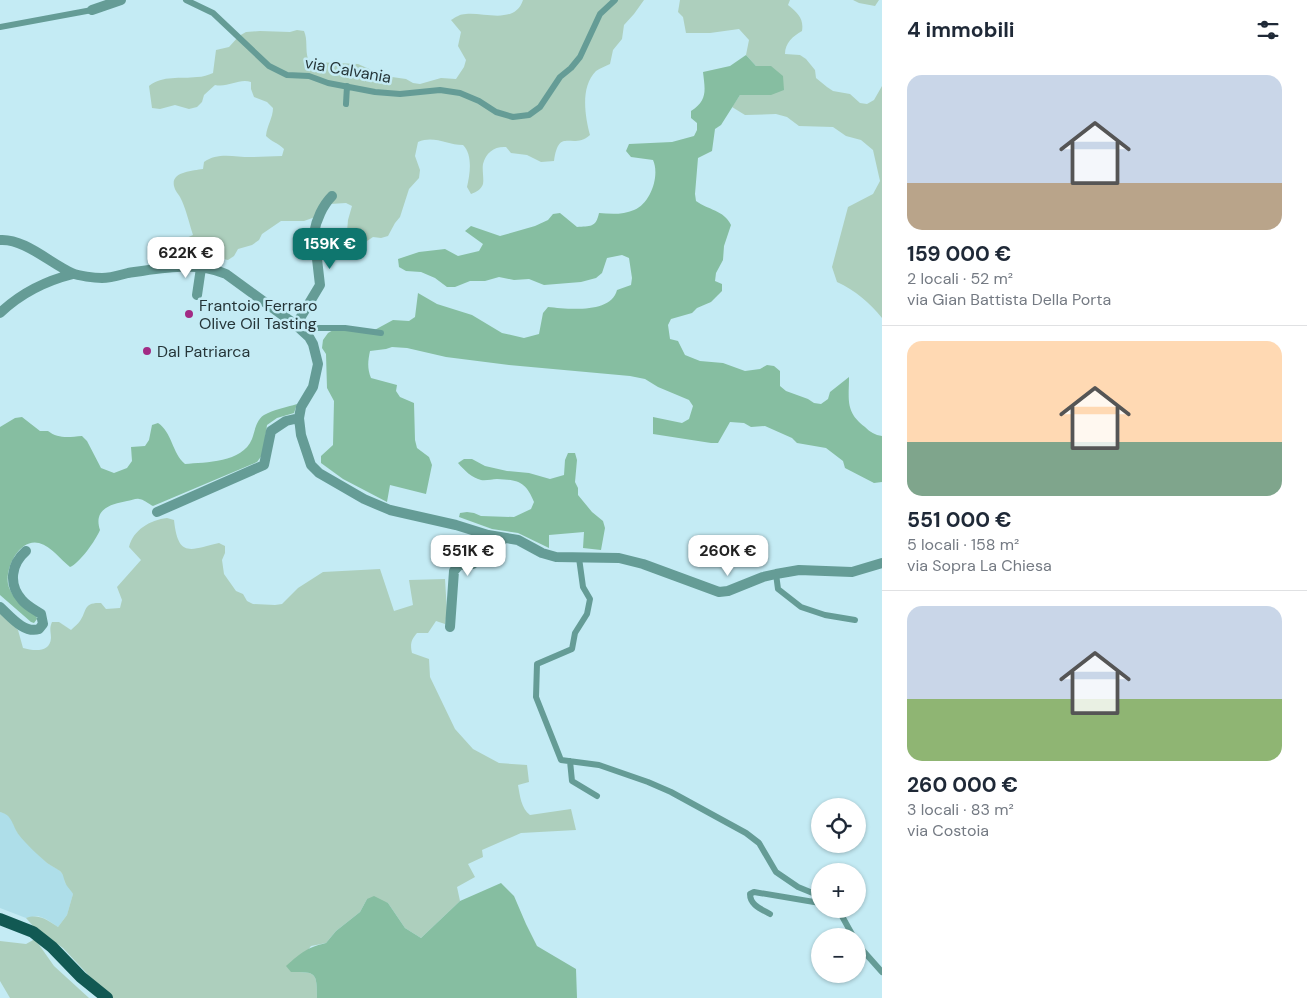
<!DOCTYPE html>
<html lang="it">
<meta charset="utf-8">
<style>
body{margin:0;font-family:"DM Sans",sans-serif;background:#f6f6f7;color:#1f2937;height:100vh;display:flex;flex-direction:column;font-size:19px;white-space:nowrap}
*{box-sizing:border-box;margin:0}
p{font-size:16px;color:#747a83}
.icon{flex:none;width:28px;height:28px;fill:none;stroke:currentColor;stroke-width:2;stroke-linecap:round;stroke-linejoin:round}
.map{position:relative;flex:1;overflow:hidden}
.sheet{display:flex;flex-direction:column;background:#fff;width:425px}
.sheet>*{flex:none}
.controls{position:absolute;left:811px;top:798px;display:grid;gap:10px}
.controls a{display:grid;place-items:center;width:55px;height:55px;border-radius:50%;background:#fff;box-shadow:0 1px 4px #0004;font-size:25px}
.price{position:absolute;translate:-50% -42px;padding:0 11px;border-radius:10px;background:#fff;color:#222;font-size:16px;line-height:32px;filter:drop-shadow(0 1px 2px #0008)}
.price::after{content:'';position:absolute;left:50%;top:30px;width:15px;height:11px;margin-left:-8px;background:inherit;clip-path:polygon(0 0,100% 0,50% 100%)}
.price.current{background:#0f766e;color:#fff}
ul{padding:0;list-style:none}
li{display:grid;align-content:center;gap:10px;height:265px;padding:0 25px}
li+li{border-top:1px solid #e0e1e3}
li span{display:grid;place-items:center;height:155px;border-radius:15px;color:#555}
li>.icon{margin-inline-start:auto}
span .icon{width:90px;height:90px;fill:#fffc;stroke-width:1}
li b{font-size:21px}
h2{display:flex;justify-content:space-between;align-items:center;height:60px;padding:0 25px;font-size:21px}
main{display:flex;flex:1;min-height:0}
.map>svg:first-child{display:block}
</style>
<main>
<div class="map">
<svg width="882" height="998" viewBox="0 0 882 998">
<rect width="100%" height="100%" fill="#c4ebf4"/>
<path fill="#aedee9" d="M0 812 5 813 11 818 17 832 47 863 59 870 64 876 65 883 70 888 73 894 67 915 58 927 46 919 38 916 26 918 0 908Z"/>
<path fill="#adcfbd" d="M523 0H644L634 14 624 25 622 39 613 50 610 64C606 66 600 68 596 71 580 87 585 116 590 135 572 151 559 126 554 161L541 162 527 155 511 153 506 147C495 146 486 152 483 164 482 170 484 178 483 184 481 190 476 192 471 194L467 187C470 174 473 155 463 145 447 145 434 135 418 142L415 156 420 170 419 178 409 189 400 217 395 223 388 236 381 238 373 237 361 245 353 248 346 243 348 220 352 206 346 203 330 204 318 216 304 221H281L262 234 259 240 252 245 238 249 234 256 228 260 213 257 186 256 184 239 193 235C189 223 186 208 180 197 179 195 177 193 176 191 166 172 191 171 203 169L204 162C219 151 237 158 254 157 263 157 272 156 282 156L284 149C278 143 272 142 266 136 267 125 273 118 273 108L267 102 254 97 251 89V82C239 78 228 88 215 85L204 95 202 102 197 107 189 109 175 105 160 109 152 108 149 86C163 75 180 79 197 77 203 77 208 75 213 73L216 50 229 47 239 36 246 32 260 31 290 32 297 30 304 31C308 40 305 49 308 59L315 62 358 64 385 76 406 79 413 83 420 84 441 78 456 79 464 67 466 60 458 46 461 32 451 20C456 17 460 14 466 14 484 12 515 25 523 0Z
M680 0H790L788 5C798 13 804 19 802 31 793 36 785 43 785 54L800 55 806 59 815 70 816 78 827 87 833 91 850 94 860 103 867 104 874 100 882 86V318C870 303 855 290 837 282L832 267 848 207 873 194 880 181 873 150 861 140 846 136 833 127 799 126 787 117 776 114 745 115 732 107 740 95H771V66H756L746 55 749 40 739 29 710 33H686L683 17 678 12Z
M853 0H879L875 6 859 3Z
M167 518 174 520C178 558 190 550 219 543L225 546V553L222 560 224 574 236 591 243 594 247 601 253 604 275 605 282 604 298 588 323 572 380 569 394 611 413 605 409 580 445 579 447 612 445 624 436 621 428 633H417C411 640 410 644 412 653L429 659 430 677 455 729 473 749 499 763 527 765 529 782 518 785C520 796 521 808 530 815L571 809 576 830 521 833 482 850 483 857 468 864 475 877 457 887 460 901 421 938 405 928 388 903 367 899 360 912 336 931 326 943 311 946 291 972C316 972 317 972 317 998H110L63 948 33 926 26 918C39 913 49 921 58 927L67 915 73 894C71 890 66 886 65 882 63 877 64 875 60 871 56 868 51 866 47 863 39 856 25 843 19 835 12 826 13 815 0 812V612L18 630 23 648C34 651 50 653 51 638 51 632 49 629 52 622H59L71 630C74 627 78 624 80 621 87 611 83 602 101 603L106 609 120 608 122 600 117 587 141 560 129 547C133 530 150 520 167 518Z
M35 939 54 966 89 998H10L0 981V941L26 944Z"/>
<path fill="#86bea1" d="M746 55 756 66H771L783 76 784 90 771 95H740L721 125 715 129 712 151 698 158 695 194 696 201C708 210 724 210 731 225L724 246 723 260 716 273 715 281 722 284V291L711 302 697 308 692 313 671 319 668 325 670 339 678 341 685 355 700 361 723 363 745 371 760 369 767 365 774 366 780 371V386L786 391 808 399 814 403 821 404 828 399 830 392 849 377C849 400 845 412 865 427 870 432 875 435 882 436V482L874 483 845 468 843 461 826 448 797 443 792 438 765 426 751 427 744 423 730 422 718 443H711L653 434V417L682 423 689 419 693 406 689 400 658 387 645 379 630 376 509 365 446 357 407 348 392 347 386 349 370 351C368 361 367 368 371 378L397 385 396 391 400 397 414 403 415 440 417 448 429 457 432 465 426 494 390 485 387 502 343 479 321 463V456L333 445 334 401 327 388 326 354 322 348 323 340 328 333 335 329 369 333 393 320 409 321 415 317 418 293 437 304 472 315 502 333 524 338 539 334 543 313 548 307C568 309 611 314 617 290L631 285 632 278 629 258 622 255 607 258 602 273 596 278 581 282 544 285 529 279 514 280 499 277 485 281H470L455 287H447L435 278 421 272 406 271 399 267 398 259 419 252 445 249 458 256 479 251 483 244 465 231 471 226 500 236 535 226 548 220 553 214 560 213 577 227C590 226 596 228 599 213 610 214 623 215 634 210 651 203 660 175 653 160L631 157 626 151 629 144 672 142 694 136 697 130V123L691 118V111C708 100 705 90 703 72L730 66Z
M297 404 294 413 277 418 267 425 263 454 257 462 153 506C149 504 143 499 139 499 136 498 131 501 127 501 111 504 93 509 100 530 96 540 79 564 70 567 60 559 52 547 39 543 20 538 5 567 8 584 11 598 26 607 36 615L37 619 34 623 31 622 0 595V427L15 418 22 417 40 431H48C58 439 69 437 82 436L87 441 101 468 114 473 127 468 132 461 131 447 145 446 149 440 152 425 158 423C172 432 172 453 185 464 206 462 242 463 252 439 255 431 256 420 264 415 273 410 287 407 297 404Z
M568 453H575L577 460 575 482 578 488V495L592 512 603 521 605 528 601 550 583 548 584 532 549 535V548L518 533 492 529 459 517 460 513 467 512 474 513 481 516 514 517 531 509 534 502C526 482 519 480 497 479 492 479 486 481 481 480 471 477 465 471 458 463L464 459H472L485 466 507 471 529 473 550 479 564 475 565 460Z
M501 883 514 896 526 924 537 946 576 969 577 998H317C317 972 316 972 291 972L286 966C302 952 306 948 326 943L336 931 360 912 367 899 374 896 388 903 405 928 421 938 460 901Z"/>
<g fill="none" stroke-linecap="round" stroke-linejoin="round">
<path stroke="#659c96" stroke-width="6" d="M186 0 213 13 269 66 287 75 309 76 328 83 375 92 400 94 440 90 460 93 479 101 496 112 513 117 529 115 540 107 560 77 571 68 580 57 600 14 615 0
M0 27 92 10
M346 104 347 86
M299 328H345L381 333
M579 558 583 587 590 599 587 614 575 633 572 649 537 664 536 697 561 760 599 765 648 782 671 792 746 833 759 843 776 872 798 887 820 896
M776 574 778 589 801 607 825 615 855 620
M570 761 572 781 597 796
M838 909 853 936
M770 914C761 909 750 905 750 894L754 892 820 903
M858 945 882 972"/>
<path stroke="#659c96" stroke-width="10" d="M92 10 121 0
M0 240C24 238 51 264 72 273 79 276 94 278 102 278 111 278 120 275 128 273 160 268 196 261 226 274L296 325 309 337 313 344 318 364 313 387 301 407 299 418 301 435 311 465 319 473 364 499 390 510 456 525 488 535 518 540 542 553 556 557 619 558 643 564 719 592 728 591 763 577 776 574 799 570 852 572 882 563
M197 295 201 268
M0 313C21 293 45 281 73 274
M296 325 320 285 314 233C316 220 323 205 332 196
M157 512 264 465 271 431 286 421 299 418
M0 607C10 616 24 634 39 629L43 624 41 614C35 610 27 606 22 600 8 584 11 564 26 551
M450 627 454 571 459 565 473 564 480 555 505 538"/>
<path stroke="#125953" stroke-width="12" d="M0 919 33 932 52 947 81 977 107 998"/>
</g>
<g fill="#a22b84" stroke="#c4ebf4" stroke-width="2">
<circle cx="189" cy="314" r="5"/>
<circle cx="147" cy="351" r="5"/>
</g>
<g text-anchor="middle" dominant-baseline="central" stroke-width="5" stroke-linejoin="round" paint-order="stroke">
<g font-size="16" fill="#253538" stroke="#c4ebf4">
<text transform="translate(348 70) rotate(10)">via Calvania</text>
</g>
<g font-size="16" fill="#253538" stroke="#c4ebf4" text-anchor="start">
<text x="199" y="305">Frantoio Ferraro<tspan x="199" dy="18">Olive Oil Tasting</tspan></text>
<text x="157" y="351">Dal Patriarca</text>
</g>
</g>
</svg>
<div class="controls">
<a><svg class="icon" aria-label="locate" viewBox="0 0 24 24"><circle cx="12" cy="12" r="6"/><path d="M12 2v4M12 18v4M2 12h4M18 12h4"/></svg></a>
<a>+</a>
<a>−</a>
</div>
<b class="price current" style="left:330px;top:270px">159K €</b>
<b class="price" style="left:186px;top:279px">622K €</b>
<b class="price" style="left:468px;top:577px">551K €</b>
<b class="price" style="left:728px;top:577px">260K €</b>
</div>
<section class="sheet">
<h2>4 immobili<svg class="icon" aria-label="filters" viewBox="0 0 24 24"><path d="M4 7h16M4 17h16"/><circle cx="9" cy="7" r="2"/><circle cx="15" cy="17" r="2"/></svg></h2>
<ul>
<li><span style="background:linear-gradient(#c9d6e8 70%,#b9a48a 0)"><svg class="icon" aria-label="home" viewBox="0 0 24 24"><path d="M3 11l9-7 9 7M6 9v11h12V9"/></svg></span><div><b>159 000 €</b><p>2 locali · 52 m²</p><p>via Gian Battista Della Porta</p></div></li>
<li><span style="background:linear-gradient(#ffd9b3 65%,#7fa58c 0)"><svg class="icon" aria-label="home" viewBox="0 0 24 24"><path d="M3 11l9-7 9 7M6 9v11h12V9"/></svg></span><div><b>551 000 €</b><p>5 locali · 158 m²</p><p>via Sopra La Chiesa</p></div></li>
<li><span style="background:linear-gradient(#c9d6e8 60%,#8fb573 0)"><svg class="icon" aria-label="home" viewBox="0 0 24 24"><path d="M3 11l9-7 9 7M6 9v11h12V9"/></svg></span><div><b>260 000 €</b><p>3 locali · 83 m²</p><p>via Costoia</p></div></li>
</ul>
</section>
</main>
